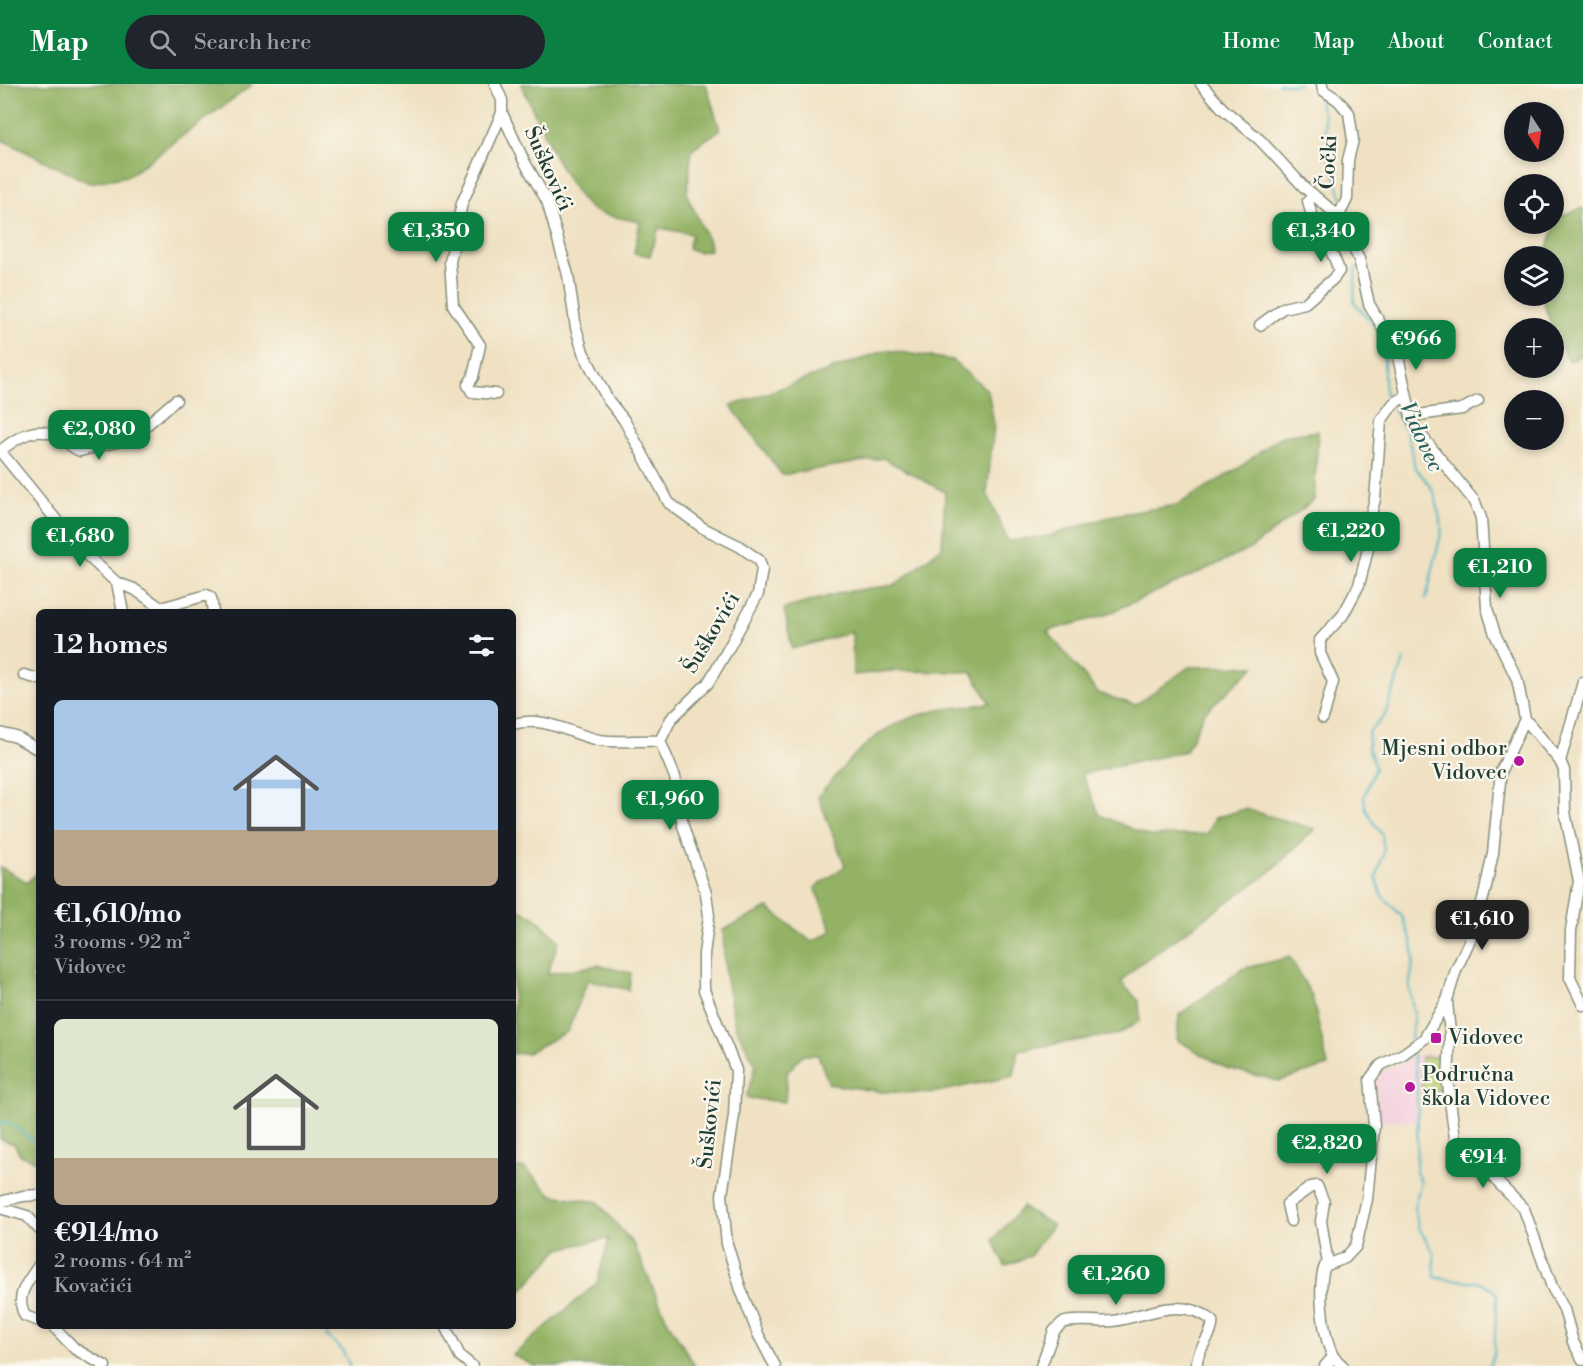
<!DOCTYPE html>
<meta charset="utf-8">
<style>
body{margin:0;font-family:"Libre Bodoni",serif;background:#20242c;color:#f1f3f6;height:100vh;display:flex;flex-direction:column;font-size:22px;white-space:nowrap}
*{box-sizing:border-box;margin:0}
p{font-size:20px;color:#9ea1a6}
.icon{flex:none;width:33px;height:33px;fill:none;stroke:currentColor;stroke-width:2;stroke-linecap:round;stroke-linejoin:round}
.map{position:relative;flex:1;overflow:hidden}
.sheet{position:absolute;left:36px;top:525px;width:480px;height:720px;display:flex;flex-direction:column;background:#171b24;border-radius:9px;box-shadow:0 3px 9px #0003}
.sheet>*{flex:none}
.needle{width:39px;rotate:168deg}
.controls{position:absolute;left:1504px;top:18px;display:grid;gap:12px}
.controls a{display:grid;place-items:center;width:60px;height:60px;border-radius:50%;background:#171b24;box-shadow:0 3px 9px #0003;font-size:30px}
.price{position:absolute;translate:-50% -51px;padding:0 14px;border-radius:12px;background:#0b8043;color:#fff;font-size:20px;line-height:39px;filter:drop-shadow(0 2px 3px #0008)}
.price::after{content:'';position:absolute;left:50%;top:36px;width:18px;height:14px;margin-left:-9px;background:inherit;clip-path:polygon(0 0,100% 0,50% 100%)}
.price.active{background:#222;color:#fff}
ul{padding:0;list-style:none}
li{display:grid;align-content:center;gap:12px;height:318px;padding:0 18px}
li+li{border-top:2px solid #363941}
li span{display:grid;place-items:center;height:186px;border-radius:9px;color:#555}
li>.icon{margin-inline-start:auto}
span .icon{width:108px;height:108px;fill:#fffc;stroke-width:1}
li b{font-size:26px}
h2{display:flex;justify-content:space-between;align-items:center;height:72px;padding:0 18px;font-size:26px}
header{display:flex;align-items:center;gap:36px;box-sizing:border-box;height:84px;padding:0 30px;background:#0b8043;color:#fff}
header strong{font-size:28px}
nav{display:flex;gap:33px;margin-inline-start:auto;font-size:21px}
.search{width:420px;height:54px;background:#20242c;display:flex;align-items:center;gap:15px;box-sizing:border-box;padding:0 21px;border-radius:33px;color:#9ea1a6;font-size:22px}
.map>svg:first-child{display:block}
</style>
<header>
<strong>Map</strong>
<div class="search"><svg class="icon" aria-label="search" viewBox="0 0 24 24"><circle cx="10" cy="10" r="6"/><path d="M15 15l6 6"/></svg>Search here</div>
<nav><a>Home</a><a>Map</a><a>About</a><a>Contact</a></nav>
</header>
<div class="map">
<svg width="1583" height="1282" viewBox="0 0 1583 1282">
<rect width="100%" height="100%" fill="#fbf7ec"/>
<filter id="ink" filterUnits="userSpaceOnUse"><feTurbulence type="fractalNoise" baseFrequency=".0167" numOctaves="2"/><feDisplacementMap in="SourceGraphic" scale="12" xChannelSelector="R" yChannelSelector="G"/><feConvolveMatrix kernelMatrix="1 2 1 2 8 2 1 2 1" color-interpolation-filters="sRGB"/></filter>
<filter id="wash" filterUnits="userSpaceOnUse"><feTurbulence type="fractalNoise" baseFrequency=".008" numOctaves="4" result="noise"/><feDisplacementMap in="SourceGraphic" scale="24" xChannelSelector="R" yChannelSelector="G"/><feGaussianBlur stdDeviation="1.35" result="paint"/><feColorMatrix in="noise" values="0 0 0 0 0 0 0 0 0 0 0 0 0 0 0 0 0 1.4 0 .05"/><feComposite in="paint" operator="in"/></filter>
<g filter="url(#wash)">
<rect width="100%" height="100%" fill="#efe1c2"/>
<path fill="#f4cfdd" d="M1442 970 1443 1009 1415 1010 1416 1036 1378 1038 1376 997 1382 988 1416 971Z"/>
<path fill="#bacf73" stroke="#6c8654" stroke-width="1.5" d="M1421 973H1440L1441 1006 1422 1007Z"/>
<path fill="#93b265" stroke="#59784c" stroke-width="1.5" d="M0 0H251L252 1 128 92 89 99 0 55Z
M521 0H706L720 46 692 65 687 111 709 158 710 166 698 168 688 164 692 150 659 144 650 172 634 169 640 138C629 135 599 132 591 125 565 104 536 32 521 0Z
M1583 124V270L1569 278C1557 254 1548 238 1542 212H1554V172H1544L1559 132Z
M886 266 952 276 988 307 994 340 987 409 1008 457 1049 452 1115 431 1177 421 1239 384 1281 352 1318 347 1314 416 1250 465 1103 532 1047 547 1098 609 1135 621 1189 583 1255 582 1204 629 1186 667 1082 690 1100 731 1148 752 1207 750 1215 734 1245 725 1315 745 1269 789 1137 882 1121 898 1139 917 1140 937 1119 950 1018 966 1014 992 932 1009 882 1008 829 1000 818 971H802L787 989 785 1018 746 1014 756 981 735 942 725 890 723 846 768 824 812 858 832 847 815 804 845 782 818 712C855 670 877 639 935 627 953 623 972 622 990 619L972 588 891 587 853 591 852 548 792 565 784 525 843 508 895 501 942 463 945 408 883 374 782 391 731 322Z
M0 783 27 798 39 788V876L30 896 39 899 38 1077 21 1072 14 1060 0 1055Z
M513 824 534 832 559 857 547 890 598 881 631 889 629 906 588 896 568 947 527 969 513 970Z
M1290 873 1312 912 1328 982 1279 997 1226 984 1177 956 1179 931 1242 885Z
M513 1084H525L552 1111 598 1118 634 1161 666 1234 695 1282H534L513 1271 597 1199 609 1154 559 1165 513 1216Z
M1022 1123 1053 1141 1030 1172 1005 1182 993 1156Z"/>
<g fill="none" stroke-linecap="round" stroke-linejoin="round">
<path stroke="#48b5c4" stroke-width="2" d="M1279 0H1300
M1314 0 1324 33 1329 72 1342 116
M1346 127 1356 159
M1356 182 1354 218 1379 248
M1382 253C1388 274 1379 298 1389 318
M1393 325 1407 348 1415 384 1429 400 1435 411 1442 445 1426 515
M1404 576 1385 631 1369 648 1368 663 1375 684 1364 713 1366 726 1382 751 1384 767 1376 794 1382 812 1402 832 1412 859 1414 873 1409 904 1414 930 1410 961
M1412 967 1416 988 1418 1032 1416 1088 1421 1098 1414 1124 1419 1144 1434 1169 1435 1193C1453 1200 1484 1190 1497 1211L1494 1268 1490 1282
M0 1039 9 1038 39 1062
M326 1251 342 1266 350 1282"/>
</g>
</g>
<g filter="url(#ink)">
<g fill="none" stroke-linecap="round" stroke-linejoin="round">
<g stroke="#878f7b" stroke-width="13">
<path id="minor" d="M495 0 502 16V29L462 119 450 178 453 221 480 261 473 293 468 301 472 308 496 310
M1201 0 1223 25 1260 56 1304 103 1336 130 1359 175 1369 220 1397 268 1411 332 1417 346 1475 418 1481 434 1487 524 1495 550 1517 595 1525 635 1501 687 1493 769 1485 807 1474 847 1456 886 1447 916 1424 955 1403 970 1381 981 1370 995 1374 1042 1367 1115 1356 1162 1345 1174 1325 1182C1317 1201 1323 1253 1333 1272 1335 1275 1340 1279 1343 1282
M1322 0 1323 6 1338 16 1349 29 1353 56 1348 76 1347 115 1341 127 1336 130
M502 29 524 77 547 117 568 191 576 244 583 268 608 316 624 336 669 419 703 444 739 462 759 476 762 485 758 510 727 567 708 599 671 635 660 657 675 693 683 742 706 809 709 832 704 870V906L736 986 734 1032 722 1111 727 1160 741 1206 758 1250 775 1282
M1260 241 1283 224 1305 219 1333 195 1339 187C1332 161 1313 143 1308 117L1314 111
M1411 332 1462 325 1478 317
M0 367 79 464 117 499 134 505 161 524 207 511 211 514 213 528
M0 367C19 352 37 340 60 354 68 358 72 364 80 367L121 357 136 350 176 316
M117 499 123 528
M24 591 39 595
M1323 634 1333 598 1320 569V556L1343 531 1359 501 1369 461 1368 442 1375 415 1381 337 1393 320 1406 312
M1525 635 1560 677 1564 686 1565 728 1579 797 1571 846 1570 894 1583 921
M513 640C544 631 570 650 599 656 617 659 641 656 660 657
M0 649 16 653 39 666
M1560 677 1583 598
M1447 917 1450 950 1448 1001 1455 1055 1524 1125 1552 1203 1564 1225 1573 1258 1583 1276
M0 1118 23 1112 39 1111
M0 1124 27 1132 39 1145
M1291 1137 1287 1120 1311 1103 1317 1102 1324 1118 1321 1137 1328 1180
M39 1181C28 1198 14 1211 25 1232L39 1237
M53 1242 75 1265 105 1282
M445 1242 460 1272 472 1282
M1041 1282 1054 1247 1062 1239C1078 1234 1097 1239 1113 1237 1147 1232 1180 1211 1212 1236 1215 1251 1195 1265 1197 1282
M1325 1282 1333 1273"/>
</g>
<use href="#minor" stroke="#fff" stroke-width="10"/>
</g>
</g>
<g fill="#b5179e" stroke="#fbf7ec" stroke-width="2">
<circle cx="1519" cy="677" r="6"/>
<rect x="1430" y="948" width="12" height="12" rx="3"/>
<circle cx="1410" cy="1003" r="6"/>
</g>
<g text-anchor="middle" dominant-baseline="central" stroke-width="4.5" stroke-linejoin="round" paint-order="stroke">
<g font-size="21" fill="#1f3d34" stroke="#fbf7ec">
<text transform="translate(1329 78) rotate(-87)">Čočki</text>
<text transform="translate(548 85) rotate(66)">Šuškovići</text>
<text transform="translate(712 549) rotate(-59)">Šuškovići</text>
<text transform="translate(710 1040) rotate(-84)">Šuškovići</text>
</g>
<g font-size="21" fill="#1f3d34" stroke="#fbf7ec" text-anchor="start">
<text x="1507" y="665" text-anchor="end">Mjesni odbor<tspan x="1507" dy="24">Vidovec</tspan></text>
<text x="1448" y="954">Vidovec</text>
<text x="1422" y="991">Područna<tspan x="1422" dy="24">škola Vidovec</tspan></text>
</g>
<g font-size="22" font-style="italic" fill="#2b615f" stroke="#fbf7ec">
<text transform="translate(1421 353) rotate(65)">Vidovec</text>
</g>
</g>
</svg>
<div class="controls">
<a><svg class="needle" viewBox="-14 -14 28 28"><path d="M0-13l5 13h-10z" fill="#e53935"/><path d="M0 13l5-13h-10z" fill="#9ea1a6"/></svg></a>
<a><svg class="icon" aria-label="locate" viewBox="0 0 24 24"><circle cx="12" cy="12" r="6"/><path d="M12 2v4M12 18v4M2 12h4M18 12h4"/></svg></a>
<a><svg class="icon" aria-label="layers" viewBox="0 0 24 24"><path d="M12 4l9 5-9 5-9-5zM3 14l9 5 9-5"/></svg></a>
<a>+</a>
<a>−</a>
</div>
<b class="price" style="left:436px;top:179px">€1,350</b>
<b class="price" style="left:1321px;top:179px">€1,340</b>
<b class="price" style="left:1416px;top:287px">€966</b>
<b class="price" style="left:99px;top:377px">€2,080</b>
<b class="price" style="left:1351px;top:479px">€1,220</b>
<b class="price" style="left:80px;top:484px">€1,680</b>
<b class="price" style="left:1500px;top:515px">€1,210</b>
<b class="price" style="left:670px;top:747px">€1,960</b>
<b class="price active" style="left:1482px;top:867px">€1,610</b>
<b class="price" style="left:1327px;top:1091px">€2,820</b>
<b class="price" style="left:1483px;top:1105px">€914</b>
<b class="price" style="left:1116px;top:1222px">€1,260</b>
<section class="sheet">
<h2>12 homes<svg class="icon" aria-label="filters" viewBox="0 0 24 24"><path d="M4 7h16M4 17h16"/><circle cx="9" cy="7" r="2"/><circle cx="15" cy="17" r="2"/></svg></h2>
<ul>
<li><span style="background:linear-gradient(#a9c7e8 70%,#b9a48a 0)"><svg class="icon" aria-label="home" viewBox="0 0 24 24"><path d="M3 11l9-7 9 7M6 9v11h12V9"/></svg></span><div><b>€1,610/mo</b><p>3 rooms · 92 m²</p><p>Vidovec</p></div></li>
<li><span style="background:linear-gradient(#dfe7d0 75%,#b9a48a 0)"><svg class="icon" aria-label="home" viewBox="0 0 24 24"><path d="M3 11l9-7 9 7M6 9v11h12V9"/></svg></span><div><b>€914/mo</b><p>2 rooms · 64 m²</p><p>Kovačići</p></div></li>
</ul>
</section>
</div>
